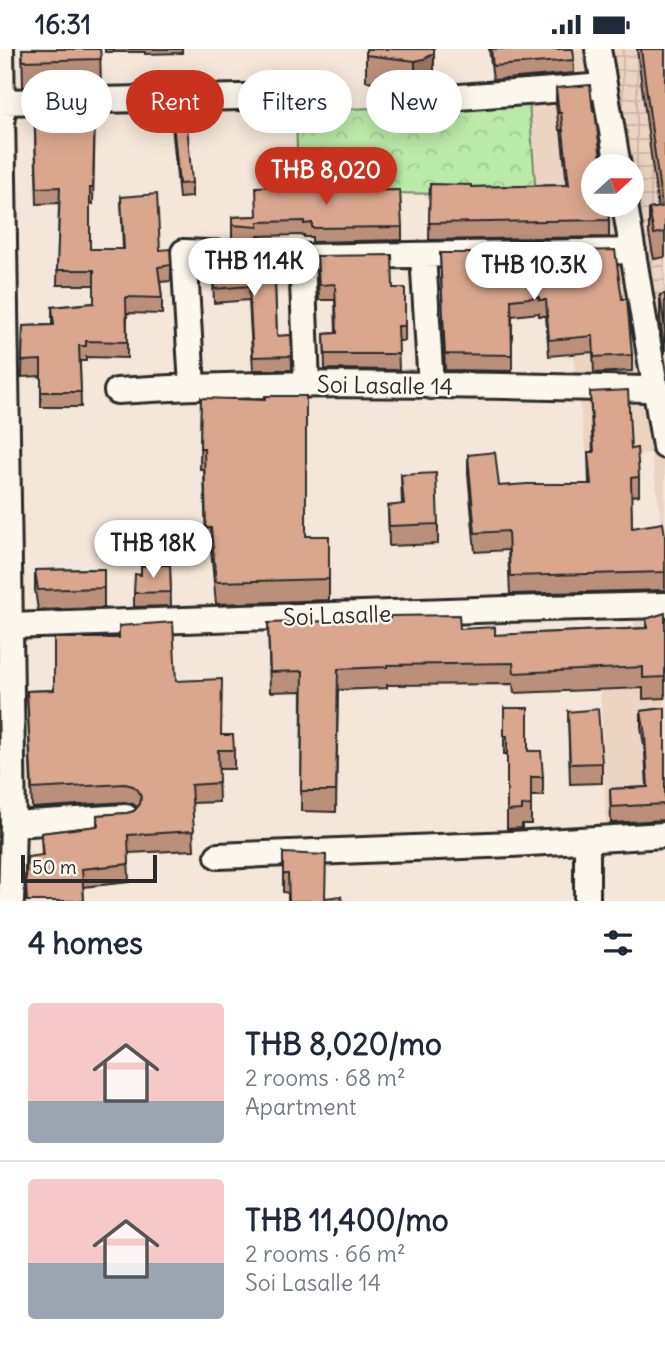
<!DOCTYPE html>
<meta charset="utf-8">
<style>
body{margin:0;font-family:Delius,sans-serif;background:#f6f6f7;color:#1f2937;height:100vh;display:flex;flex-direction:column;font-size:26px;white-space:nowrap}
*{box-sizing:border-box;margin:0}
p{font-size:23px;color:#747a83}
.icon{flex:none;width:38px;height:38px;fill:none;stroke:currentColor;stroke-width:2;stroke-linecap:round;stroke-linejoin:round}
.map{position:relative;height:852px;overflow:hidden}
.details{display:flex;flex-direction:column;background:#fff;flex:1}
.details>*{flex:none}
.guide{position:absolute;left:21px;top:21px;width:623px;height:63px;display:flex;gap:14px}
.needle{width:46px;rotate:69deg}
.tools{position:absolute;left:581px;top:105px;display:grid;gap:14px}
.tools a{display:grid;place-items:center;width:63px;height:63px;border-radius:50%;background:#fff;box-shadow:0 4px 18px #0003;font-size:35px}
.scale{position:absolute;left:21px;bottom:18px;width:136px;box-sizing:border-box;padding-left:7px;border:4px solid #2b2b2b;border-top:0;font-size:19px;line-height:24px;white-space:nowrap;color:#2b2b2b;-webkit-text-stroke:5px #fbf7ec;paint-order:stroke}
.price{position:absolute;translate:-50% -60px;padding:0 16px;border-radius:24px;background:#fff;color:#222;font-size:23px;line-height:46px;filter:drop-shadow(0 2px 4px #0008)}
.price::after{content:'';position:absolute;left:50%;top:42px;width:21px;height:16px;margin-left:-10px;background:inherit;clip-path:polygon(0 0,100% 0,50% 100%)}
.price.selected{background:#c8321e;color:#fff}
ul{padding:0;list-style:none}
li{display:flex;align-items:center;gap:21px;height:175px;padding:0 28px}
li+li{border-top:2px solid #e0e1e3}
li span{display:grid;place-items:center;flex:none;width:196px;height:140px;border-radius:7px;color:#555}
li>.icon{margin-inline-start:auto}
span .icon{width:84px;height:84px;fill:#fffc;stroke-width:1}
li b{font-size:30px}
h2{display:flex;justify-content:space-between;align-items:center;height:84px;padding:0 28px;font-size:30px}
.tag{padding:0 24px;border-radius:32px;background:#fff;box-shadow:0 4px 18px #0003;font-size:24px;line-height:63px}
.tag.selected{background:#c8321e;color:#fff}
.status{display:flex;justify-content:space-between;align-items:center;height:49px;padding:0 35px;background:#fff;direction:ltr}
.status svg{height:19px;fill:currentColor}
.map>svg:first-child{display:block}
</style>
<div class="status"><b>16:31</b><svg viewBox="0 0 49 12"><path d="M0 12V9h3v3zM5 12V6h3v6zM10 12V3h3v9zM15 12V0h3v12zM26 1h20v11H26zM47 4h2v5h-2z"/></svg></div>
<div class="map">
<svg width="665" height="852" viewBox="0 0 665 852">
<defs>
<pattern id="industrial-grid" width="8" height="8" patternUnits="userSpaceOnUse" patternTransform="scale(1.75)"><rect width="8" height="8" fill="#ecd4c2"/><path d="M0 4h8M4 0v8" fill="none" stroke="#cbb6a7"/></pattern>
<pattern id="forest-crowns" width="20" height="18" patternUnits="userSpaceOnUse" patternTransform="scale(1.75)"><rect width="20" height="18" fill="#bae9a8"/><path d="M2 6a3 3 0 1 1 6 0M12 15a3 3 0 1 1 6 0" fill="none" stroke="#a0c891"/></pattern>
</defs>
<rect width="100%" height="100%" fill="#f4e7d9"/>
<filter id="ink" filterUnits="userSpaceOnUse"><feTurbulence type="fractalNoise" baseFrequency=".0143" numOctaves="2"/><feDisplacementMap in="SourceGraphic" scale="14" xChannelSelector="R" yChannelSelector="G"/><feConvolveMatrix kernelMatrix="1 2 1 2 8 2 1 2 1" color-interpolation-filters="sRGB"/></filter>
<g filter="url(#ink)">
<path fill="#ecd4c2" d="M529 0H610L629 117H593V156H632V134L665 338V800L607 802 600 631 643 628 620 491 664 490 651 404 587 409 567 263 584 262 565 147 536 146 529 53 534 33Z"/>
<path fill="url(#industrial-grid)" d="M610 0H665V256L652 258 632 134V117H629Z"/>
<path fill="url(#forest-crowns)" stroke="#728a6a" stroke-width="2" d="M529 53 536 146 298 143 296 62Z"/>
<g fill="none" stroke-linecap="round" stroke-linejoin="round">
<g stroke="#2b2b2b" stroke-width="30">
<path id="minor" d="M1 0 13 775 11 852
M598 0 618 117
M421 51 604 37
M2 53 289 47
M625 156 665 397
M423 206 431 337
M302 208 307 335
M192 337 184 203 302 208 633 202
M117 342C296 330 475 337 654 340
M10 577 505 560 665 556
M13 775 126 768
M218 807 512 795 665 786
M587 850V791"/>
</g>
<use href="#minor" stroke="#fbf7ec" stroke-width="24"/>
</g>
<path fill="#bb907a" stroke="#2b2b2b" stroke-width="2" d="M22 0H100L101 36 23 38Z
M105 0H182V4L145 5V3H105Z
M366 0H434V30L424 36 415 38 366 32Z
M489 0H573L574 24 493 31Z
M637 0H665V208L654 210 649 185V160L658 159Z
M556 39 593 62 609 171V188L429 191 430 135 471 138 567 136 561 81H559L556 56Z
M34 52 95 69 93 155 90 154V200H123L121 148 171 216V232L160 233 162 249V265L127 264V309L86 308V312H80L81 358H41V327L22 328 23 277 52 276V258L94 254V236H57L59 154 37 155Z
M171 52 192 134V148L179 149 171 66Z
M328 142 402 178V191L312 193V188H304V186L258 187V191L232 190V168L257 167Z
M581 202 622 250 632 306V322L594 324 593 303 549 307 546 267H539V264L512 267V322L445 321 440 204 471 218 581 211Z
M202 205 274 208 277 287 291 286 292 321H253L249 251 214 254 213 232H202Z
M317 207 393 239H405V292H398L399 321 325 320 324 285 336 284 335 251H319Z
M665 245V305L660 270V246Z
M590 343 631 400 639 428V446L631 447 632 479 665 486V541L510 545 508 501 475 503 468 424V406L499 437 589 435 588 403H593Z
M201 349 306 487H329V551L216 555 211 501H206L204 420H200Z
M401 426 438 475V495L389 497 388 457 402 456Z
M170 516 171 557 134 558V544L141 526Z
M104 520V559L38 561 35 541V521Z
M665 564V649L643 650V639L514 644 513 635 387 636V639L338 641 336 763 301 762 302 642 270 643 268 574 460 580 495 586 646 579V570Z
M176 632 234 701V720H218L219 753 192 754 194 801 128 804 129 833 83 838 84 852H26V835L42 807 41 784 97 777V766L127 764 134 762 137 758 133 755 125 753 32 759 27 642 54 641Z
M504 659 543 728V747H531V775H522V779L507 780V705H504Z
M665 659V771L611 774 610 740 647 738 645 703 641 678V662Z
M568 663 602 714V734L570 735Z
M283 804 325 849 342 852H288V844L283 843Z"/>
<path fill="#997563" stroke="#2b2b2b" stroke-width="2" d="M434 4V30L424 36 415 38V12Z"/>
<path fill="#daa78e" stroke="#2b2b2b" stroke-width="2" d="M22 0H100L101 10 23 12Z
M366 0H434V4L424 10 415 12 366 6Z
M491 0H573L574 11 493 17Z
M641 0H665V183L654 185 649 160 662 158Z
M590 36 593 62H595L602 117H593V156H607L609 171 429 174 430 135 471 136V138L569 136 561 64H559L556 39Z
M185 51 192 134 179 135 171 52Z
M34 52 95 53 93 139H90V200H124L121 148 157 145 160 201 170 200 171 216 158 218 162 249 126 248 127 293 86 292V297H79L81 343H41V311L22 312 23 277 54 276 52 258 94 254V221H57L60 138 37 139Z
M328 135V142L400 141 402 178 312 179V174L304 175V172L258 173V178L232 176V168L257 167 256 138Z
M615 201 622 250H627L632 306 594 308 593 287 549 291 546 251H539V248L511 251 512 306 445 305 440 204H470L471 218 523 213 582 211 581 202Z
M202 205 274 208 277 287 291 286 292 307 253 308 249 237 214 240 213 218H202Z
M392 206 393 239H405V277H398L399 305H325L324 285 337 284 335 235 319 236 317 207Z
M665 245V280L660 246Z
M628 341 631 400 637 399 639 428 631 429 632 479 663 474 665 486V523L510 527 508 482 475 484 468 406 495 403 499 437 527 435H591L588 403H594L590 343Z
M265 347H306V487H329V530L216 533 211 479H206L204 399H200L201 349 265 351Z
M436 424 438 475 389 477 388 457 404 455 401 426Z
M170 516 171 543 134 544 135 525 141 526V517Z
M104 520V539L38 541 35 521Z
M665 564V628L643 629V618L514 624 513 614 387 616V618L338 620 336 742H301L303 622 270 623 268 574 390 570V567L459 566 460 580 495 578V586L648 579 646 570Z
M173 573 176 632 222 630 221 686H233L234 701H218L219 734 191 736 194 782 128 786 129 815 82 820 84 852H27L26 835 27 808 43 806 41 784 98 777 97 766 127 764 134 762 140 755 141 748 138 741 133 737 125 735 32 740 27 642 54 641V589H119V577Z
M504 659H528V702H541L543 728H531V756L522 757V761L507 762V687H504Z
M665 659V755L611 758 610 740 648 738 645 686 641 662Z
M598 660 602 714 570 715 568 663Z
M283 804 326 806 325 849 341 847 342 852H289L288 825H283Z"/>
</g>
<g text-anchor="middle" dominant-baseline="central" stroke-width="5" stroke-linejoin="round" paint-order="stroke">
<g font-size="23" fill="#2b2b2b" stroke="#fbf7ec">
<text transform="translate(385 336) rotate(1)">Soi Lasalle 14</text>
<text transform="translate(337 566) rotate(-2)">Soi Lasalle</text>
</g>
</g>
</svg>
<div class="tools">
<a><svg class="needle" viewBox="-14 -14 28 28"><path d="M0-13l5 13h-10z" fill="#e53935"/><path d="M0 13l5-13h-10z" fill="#747a83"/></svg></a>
</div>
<div class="scale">50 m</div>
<b class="price selected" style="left:326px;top:158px">THB 8,020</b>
<b class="price" style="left:254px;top:249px">THB 11.4K</b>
<b class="price" style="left:534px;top:253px">THB 10.3K</b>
<b class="price" style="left:153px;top:531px">THB 18K</b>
<div class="guide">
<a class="tag">Buy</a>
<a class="tag selected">Rent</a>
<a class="tag">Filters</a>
<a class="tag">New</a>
</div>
</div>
<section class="details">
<h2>4 homes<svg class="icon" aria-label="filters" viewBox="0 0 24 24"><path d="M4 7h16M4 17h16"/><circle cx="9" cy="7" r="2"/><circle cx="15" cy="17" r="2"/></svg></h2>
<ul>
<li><span style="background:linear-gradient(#f6c9c9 70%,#9aa5b1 0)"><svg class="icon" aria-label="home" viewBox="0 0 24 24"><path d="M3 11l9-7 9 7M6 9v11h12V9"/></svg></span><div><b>THB 8,020/mo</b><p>2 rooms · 68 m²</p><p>Apartment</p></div></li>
<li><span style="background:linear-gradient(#f6c9c9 60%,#9aa5b1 0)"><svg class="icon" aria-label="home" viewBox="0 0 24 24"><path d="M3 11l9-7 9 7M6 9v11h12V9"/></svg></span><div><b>THB 11,400/mo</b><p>2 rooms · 66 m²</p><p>Soi Lasalle 14</p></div></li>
</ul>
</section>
